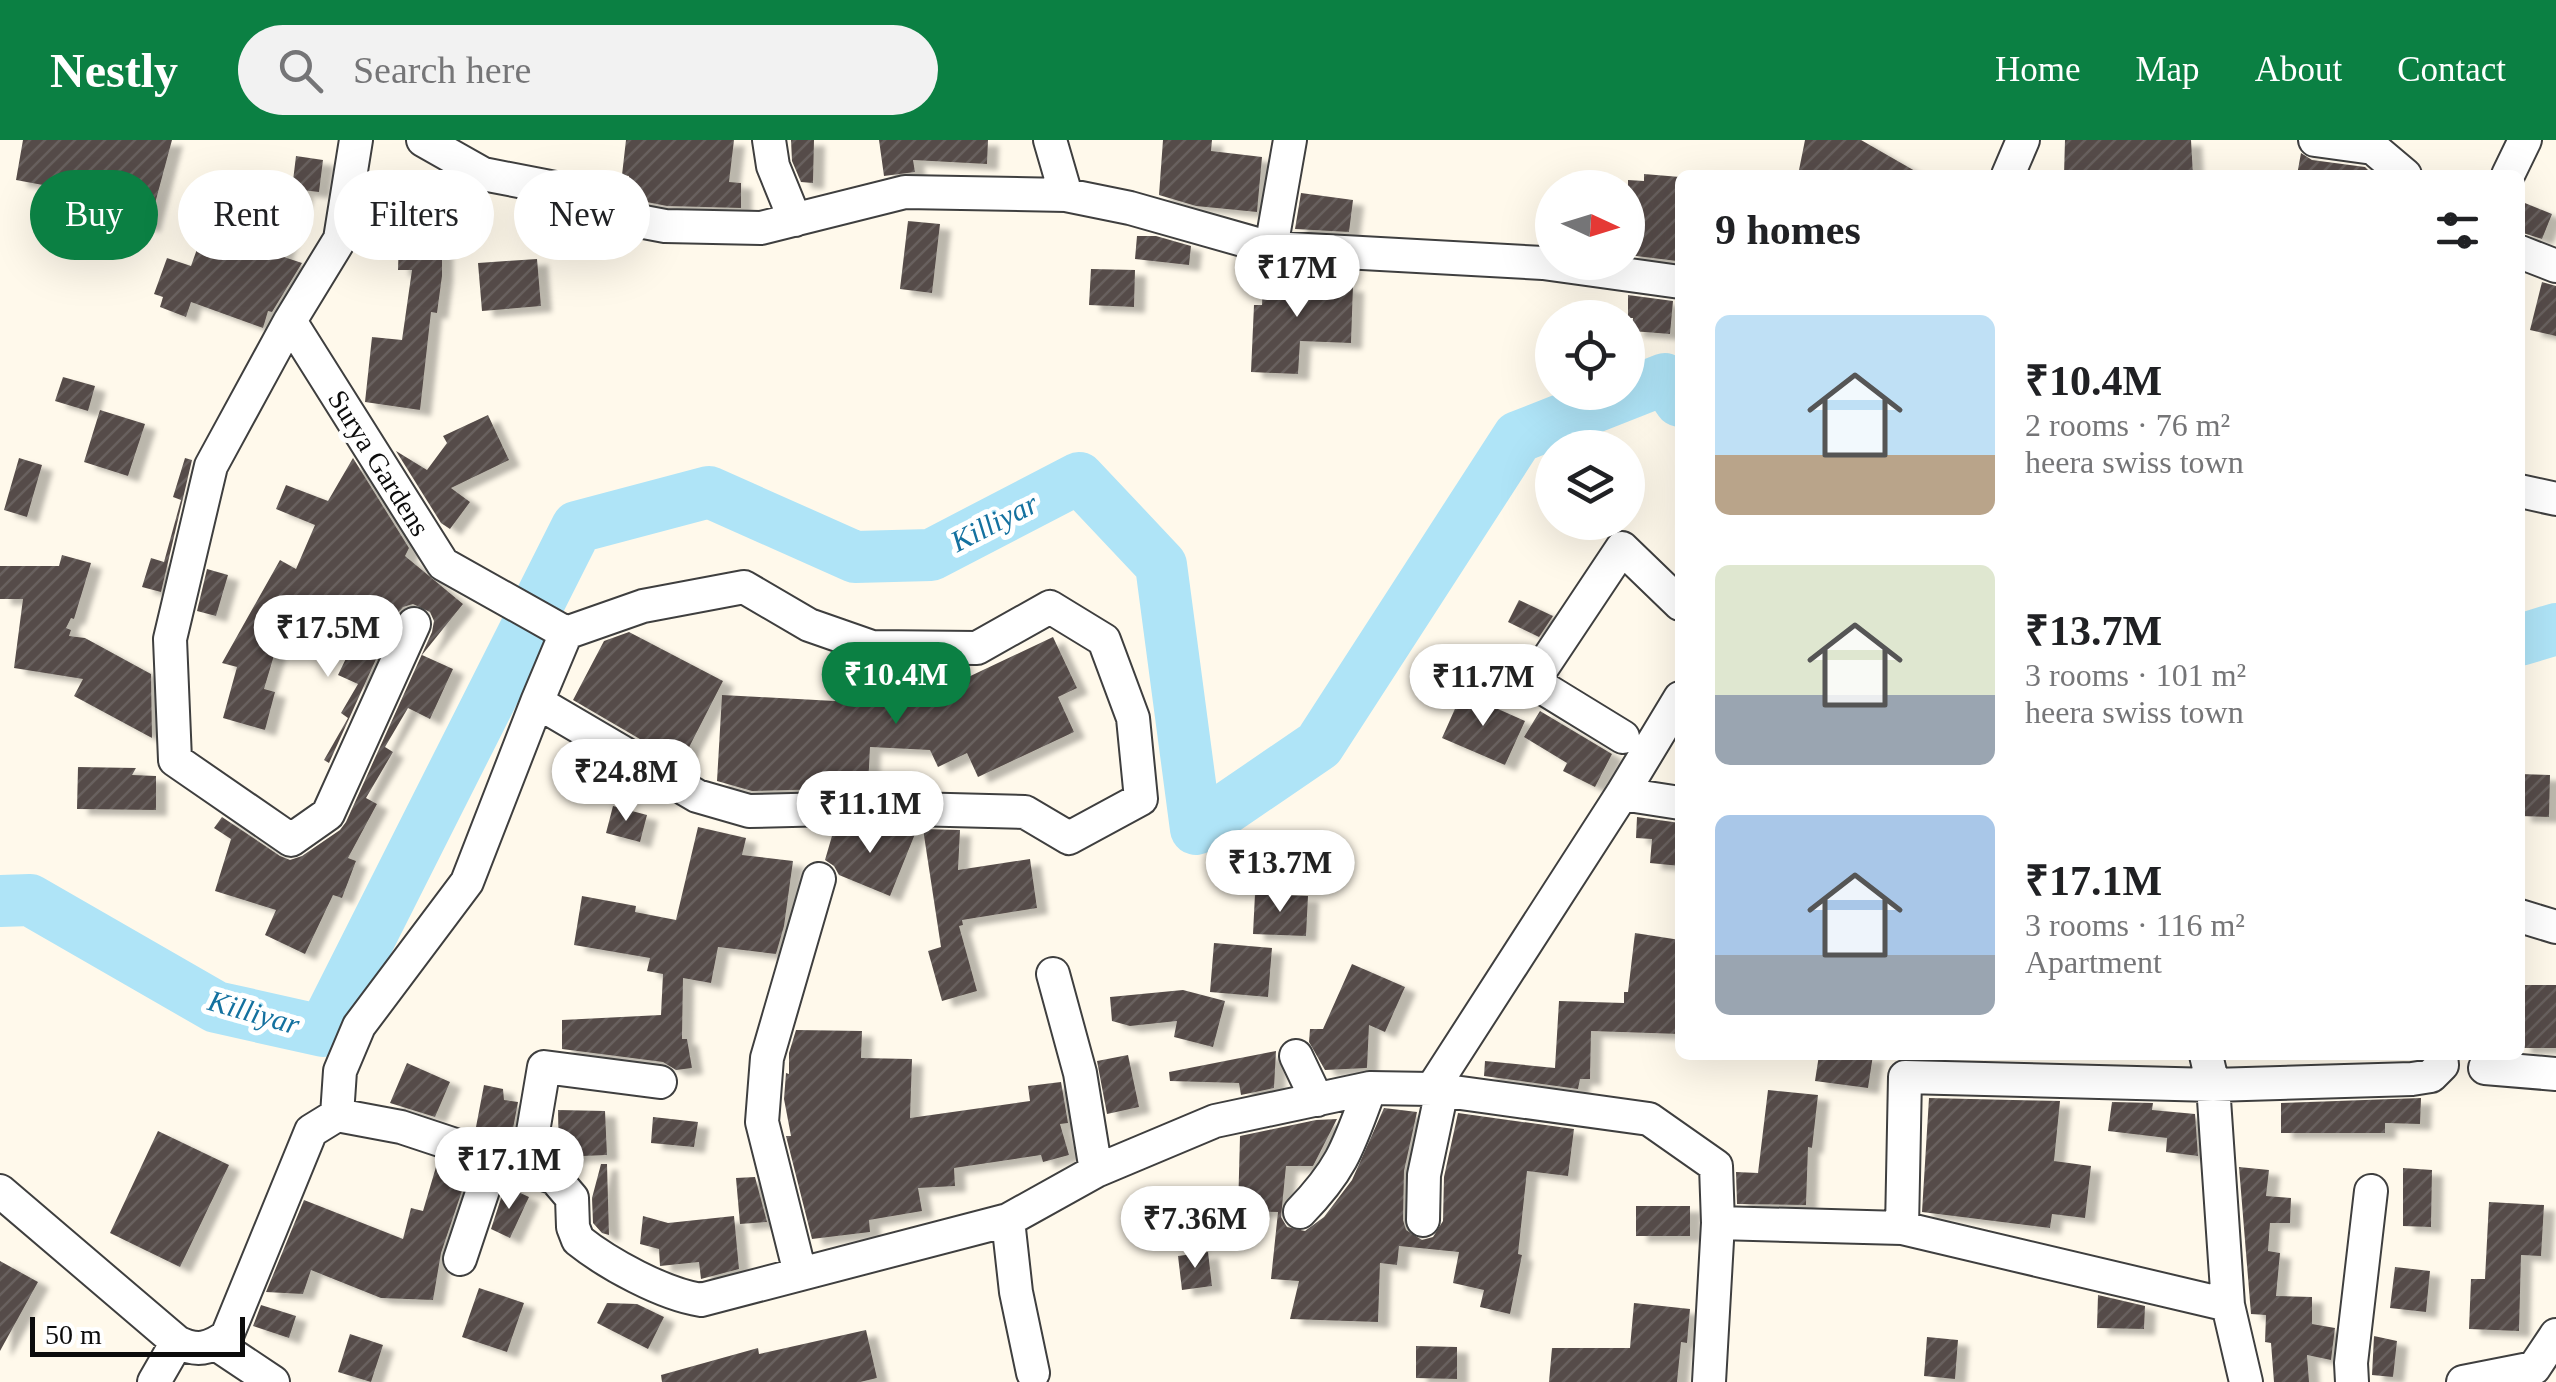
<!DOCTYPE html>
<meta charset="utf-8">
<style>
body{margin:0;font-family:Georgia,serif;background:#f2f2f2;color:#202124;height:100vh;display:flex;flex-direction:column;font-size:38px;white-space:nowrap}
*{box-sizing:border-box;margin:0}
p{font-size:32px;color:#757577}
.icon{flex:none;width:55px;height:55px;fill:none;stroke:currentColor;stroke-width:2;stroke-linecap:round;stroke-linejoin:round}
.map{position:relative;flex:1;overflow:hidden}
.drawer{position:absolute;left:1675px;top:30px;width:850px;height:890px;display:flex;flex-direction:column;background:#fff;border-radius:15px;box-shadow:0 10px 40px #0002}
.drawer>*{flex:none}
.guide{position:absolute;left:30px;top:30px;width:950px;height:90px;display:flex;gap:20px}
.needle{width:65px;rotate:94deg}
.buttons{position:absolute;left:1535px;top:30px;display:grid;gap:20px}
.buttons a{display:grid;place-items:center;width:110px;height:110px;border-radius:50%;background:#fff;box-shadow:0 10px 40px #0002;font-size:50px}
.scale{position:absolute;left:30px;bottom:25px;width:215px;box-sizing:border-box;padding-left:10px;border:5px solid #0c0c0c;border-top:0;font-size:28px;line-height:35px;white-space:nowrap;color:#0c0c0c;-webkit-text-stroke:8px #fff;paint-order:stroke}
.price{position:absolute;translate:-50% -85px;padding:0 22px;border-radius:35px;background:#fff;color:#222;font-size:32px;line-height:65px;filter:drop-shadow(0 2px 5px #0008)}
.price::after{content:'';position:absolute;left:50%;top:60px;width:30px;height:22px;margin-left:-15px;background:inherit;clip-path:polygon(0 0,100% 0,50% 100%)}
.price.on{background:#0b8043;color:#fff}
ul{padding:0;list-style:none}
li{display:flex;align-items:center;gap:30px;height:250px;padding:0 40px}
li span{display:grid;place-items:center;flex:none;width:280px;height:200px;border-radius:15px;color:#555}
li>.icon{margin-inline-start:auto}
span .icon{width:120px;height:120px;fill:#fffc;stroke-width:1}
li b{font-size:42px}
h2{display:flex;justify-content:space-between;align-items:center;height:120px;padding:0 40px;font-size:42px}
.tag{padding:0 35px;border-radius:45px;background:#fff;box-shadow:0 10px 40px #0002;font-size:35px;line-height:90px}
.tag.on{background:#0b8043;color:#fff}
header{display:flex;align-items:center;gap:60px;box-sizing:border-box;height:140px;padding:0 50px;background:#0b8043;color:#fff}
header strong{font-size:48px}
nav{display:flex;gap:55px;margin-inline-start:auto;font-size:35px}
.search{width:700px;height:90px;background:#f2f2f2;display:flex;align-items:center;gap:25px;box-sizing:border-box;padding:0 35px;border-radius:55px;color:#757577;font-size:38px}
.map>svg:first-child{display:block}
</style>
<header>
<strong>Nestly</strong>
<div class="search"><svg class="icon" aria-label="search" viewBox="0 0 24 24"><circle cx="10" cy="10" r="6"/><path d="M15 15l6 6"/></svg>Search here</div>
<nav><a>Home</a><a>Map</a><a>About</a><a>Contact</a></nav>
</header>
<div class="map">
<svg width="2556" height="1242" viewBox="0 0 2556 1242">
<defs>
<pattern id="building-hatch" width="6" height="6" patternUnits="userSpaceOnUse" patternTransform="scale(2.5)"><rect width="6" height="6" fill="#554c48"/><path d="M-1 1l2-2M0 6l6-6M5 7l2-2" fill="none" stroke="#68615e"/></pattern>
<filter id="shadow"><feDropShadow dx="11" dy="6" stdDeviation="2.5" flood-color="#0004"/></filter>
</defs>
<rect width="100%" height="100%" fill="#fff9eb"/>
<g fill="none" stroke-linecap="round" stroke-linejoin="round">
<path stroke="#afe4f7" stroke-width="52" d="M2520 500 2556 489
M0 761 30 760 216 867 323 891 577 387 709 352 855 417 931 415 1079 338 1161 425 1196 689 1319 605 1518 297 1665 239 1680 261"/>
</g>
<path fill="url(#building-hatch)" filter="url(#shadow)" d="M23 0H172L149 86 102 74 107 57 16 40Z
M626 0H734L729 42 741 43V68L667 66 626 58 629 36 622 35Z
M791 0H814L813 43 801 42 792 21Z
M879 0H988L987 24 913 20 915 32 884 36Z
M1163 0H1212L1211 11 1262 17 1257 72 1196 66 1159 55Z
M1805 0H1861L1922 35H1798Z
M2065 0H2191L2193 35H2064Z
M2301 13 2312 20 2365 27 2373 35H2297Z
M296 16 323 20 319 52 292 49Z
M239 31 303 52 281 116 302 123 272 172 268 171 263 188 191 162 186 177 160 167 163 157 154 154 167 118 191 126 223 36 236 40Z
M1644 34 1680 37 1677 121 1628 115V40L1644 41Z
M1301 53 1353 60 1349 92 1295 89Z
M2520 61 2552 74 2542 99 2520 92Z
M908 81 940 84 932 153 900 149Z
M1137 96H1156L1191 106 1189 125 1135 119Z
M399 97H442V136L437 173 431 172 420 270 365 262 372 197 402 200 412 130H398Z
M537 119 541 166 482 171 478 123Z
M1264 127 1293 129V144L1353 146 1351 203 1300 201 1298 234 1251 232 1254 165H1262Z
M1091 129 1135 130 1134 167 1089 165Z
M2542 142 2556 146V196L2530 190Z
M1628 155 1673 161 1670 194 1632 191 1633 178H1628Z
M63 237 95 246 88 271 55 261Z
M100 270 145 284 128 336 84 322Z
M488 275 509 320 451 348 470 362 450 389 441 383 396 311 427 330 447 303 443 296Z
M19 318 42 325 27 377 4 370Z
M185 318 192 320 161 452 142 447 151 418 164 422 181 360 173 357Z
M353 318 409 408 405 416 463 464 422 515 453 529 430 579 408 568 385 607 393 612 366 658 377 664 348 718 356 721 342 758 333 755 305 814 265 795 276 770 215 751 231 699 214 688 222 677 280 716 290 720 302 716 340 690 346 682 432 492 434 481 430 472 413 464 403 467 396 475 329 623 324 620 348 578 341 573 358 544 338 535 352 506 286 475 264 549 275 552 265 590 223 578 237 527 222 523 280 420 296 429 315 385 276 369 286 345 328 361Z
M62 415 91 423 74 479 71 478 66 488 71 490 69 496 85 498 151 534 152 598 74 556 83 539 14 528 23 459H0V426H59Z
M207 429 228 435 216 476 197 471Z
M1519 460 1553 476 1539 497 1508 482Z
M629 492 723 541 681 623 573 560 604 501Z
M1053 497 1077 548 1058 557 1074 592 978 637 967 613 938 627 930 610 870 607 868 648 752 651 717 641 722 555 909 565Z
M1462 553 1525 581 1505 625 1442 598Z
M1540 571 1612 614 1595 647 1563 631 1567 623 1524 597Z
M78 627 136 628 132 635 156 636V670L77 669Z
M2520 634 2550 635 2549 677 2520 676Z
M613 666 647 675 640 702 606 693Z
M1637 677 1680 683V726L1650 723 1652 699 1636 698Z
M698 687 746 698 742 715 793 721 784 786 776 814 718 807 711 843 683 838 682 899H687L692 928 676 930 663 922 562 909V880L661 875 663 834 647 831 650 818 574 805 582 756 636 766 635 772 676 780Z
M834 689H917L890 756 839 735 834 726 825 720Z
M923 689 960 690 958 730 1030 719 1037 768 962 780 963 785 959 786 977 851 942 861 928 811 941 807Z
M1255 754 1308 756 1306 796 1253 794Z
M1635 793 1680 800V894L1591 891 1590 939H1580L1578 949 1484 936 1485 921 1555 928 1559 861 1624 863V852H1628Z
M1214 803 1272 808 1268 857 1210 852Z
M1352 824 1405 847 1385 892 1369 885 1367 928 1325 930 1309 902 1310 889H1323Z
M2520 845H2556V908H2520Z
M1183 850 1225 861 1213 907 1174 897 1177 881 1130 886 1112 881 1110 857Z
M796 890 862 891 861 918 912 919 910 978 1030 961 1028 946 1061 942 1068 983 1060 984 1069 1015 1043 1022 1041 1015 954 1028 955 1046 918 1048 922 1071 869 1080 870 1092 812 1099 786 996H791L784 959 786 933 789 934V913Z
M1276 911 1274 948 1241 955 1239 943 1170 941 1169 932Z
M1128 915 1139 967 1107 974 1097 921Z
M1819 915H1873L1868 948 1815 941Z
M407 923 450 942 435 977 390 963Z
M484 945 503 949 504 960 518 962 512 994 476 987Z
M1768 950 1818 955 1812 1008 1808 1007 1806 1065 1737 1064 1736 1032 1758 1033Z
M1929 958 2060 961 2054 1021 2091 1026 2085 1078 2052 1074 2050 1088 1922 1072Z
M2421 958 2420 984 2385 983V993H2281V963Z
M2112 962 2153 963 2152 970 2195 974 2198 1016 2166 1012 2167 998 2108 991Z
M1384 968 1417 972 1404 1031 1403 1080 1406 1090 1422 1100 1433 1097 1443 1081 1444 1037 1458 973 1574 989 1568 1036 1527 1031 1518 1114 1522 1115 1510 1174 1480 1167 1484 1150 1453 1143 1459 1112 1399 1106 1397 1125 1380 1123 1378 1182 1290 1179 1299 1141 1271 1139 1278 1072 1238 1071 1240 996 1316 980 1337 979 1313 1026H1286L1281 1077 1287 1087 1305 1091 1324 1077 1352 1040Z
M558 970 605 971 607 1015 559 1017Z
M653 977 698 982 694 1007 651 1003Z
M158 991 229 1025 180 1127 110 1093Z
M601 1024H607L609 1095 602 1093 593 1083 592 1058Z
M436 1027 467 1036 441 1113 433 1160 381 1158 311 1130 303 1154 266 1152 304 1060 403 1099 411 1068 423 1071Z
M2239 1027 2269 1030 2266 1056 2291 1058 2290 1083H2270L2268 1111 2280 1113 2276 1156 2312 1157V1184L2335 1188 2331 1220 2307 1215 2309 1242H2274L2271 1203 2265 1202 2266 1175 2251 1174Z
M2403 1028 2432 1030 2431 1087 2403 1086Z
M755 1037 767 1082 740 1084 736 1038Z
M505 1046 529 1057 510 1098 491 1089Z
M2489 1062 2544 1065 2541 1116 2521 1115 2519 1191 2469 1189 2471 1139H2485Z
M1636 1066H1690V1096H1636Z
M643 1076 668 1083 734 1076 739 1129 701 1139 699 1122 660 1126 659 1109 640 1104Z
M1208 1112 1212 1146 1182 1150 1178 1116Z
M0 1121 38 1142 0 1211Z
M2395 1127 2430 1131 2426 1172 2390 1168Z
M479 1148 524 1163 507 1212 462 1197Z
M2098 1155 2145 1166 2144 1189 2097 1188Z
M607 1163 637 1164 664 1177 648 1209 597 1183Z
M1634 1163 1690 1169 1687 1203 1681 1202 1677 1242H1549L1552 1208H1630Z
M261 1165 296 1176 289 1198 253 1186Z
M866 1190 877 1238 860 1242H662L661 1235 758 1208 759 1214Z
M350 1194 383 1205 371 1242 338 1232Z
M2374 1196 2397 1201 2393 1237 2372 1235Z
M1927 1197 1958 1200 1955 1239 1924 1236Z
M1416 1206 1457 1207V1239L1416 1238Z"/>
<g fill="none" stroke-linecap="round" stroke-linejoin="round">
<g stroke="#3f3f3f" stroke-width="36">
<path id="minor" d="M356 0 340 99 290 181 443 424 566 493
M423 0 483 34 586 54 612 76 665 86 761 88 905 52 1066 55 1130 68 1271 108 1543 123 1680 142
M769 0 773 26 795 80
M1050 0 1066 55
M2315 0 2373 8 2405 35
M2008 35 2023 0
M2508 35 2525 0
M1271 108 1290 0
M2520 112 2556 126
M290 181 211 326 170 499 175 620 291 700 328 674 414 484
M2520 351 2556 359
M744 447 809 485 872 507 977 508 1050 467 1104 500 1133 578 1141 659 1069 698 1025 672 872 668 749 671 697 656 537 562 566 493 643 466Z
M1623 597 1530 540 1542 528 1622 408 1680 464
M1622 654 1680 663
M2520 776 2556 787
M1053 834 1080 933 1096 1031
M2206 915 2213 945 2228 1165 2246 1242
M1296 916 1317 960
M2485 928 2556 934
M1432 949 1622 654 1680 558
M337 975 340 931 359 886 467 742 537 562
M527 1027 544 927 660 942
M0 1051 177 1202C197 1212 209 1209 227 1196L311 991 337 975 401 987 555 1038 572 1058 573 1087 578 1100C608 1124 663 1154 701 1160L1008 1080 1096 1031 1215 981 1370 948 1432 949 1649 979 1716 1026 1718 1083 1709 1242
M1300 1072C1343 1028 1349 1005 1370 948
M1008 1080 1016 1152 1033 1233
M1423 1080 1424 1035 1442 950
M1718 1083 1902 1088 1905 937 2213 945 2412 939 2431 936 2442 925 2441 915
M1902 1088 2228 1165
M460 1119 494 1017
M800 1133 762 982 767 918 819 739
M216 1204 273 1242
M154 1242 177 1202
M2352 1242 2351 1223 2371 1051
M2463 1242 2534 1228 2556 1195"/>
</g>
<use href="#minor" stroke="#fff" stroke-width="32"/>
</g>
<g text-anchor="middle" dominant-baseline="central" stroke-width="10" stroke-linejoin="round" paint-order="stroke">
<g font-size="28" fill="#0c0c0c" stroke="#fff">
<text transform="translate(379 323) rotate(58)">Surya Gardens</text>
</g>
<g font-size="30" font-style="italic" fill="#14719f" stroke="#fff">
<text transform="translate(994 382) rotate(-27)">Killiyar</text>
<text transform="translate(254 872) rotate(16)">Killiyar</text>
</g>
</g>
</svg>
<div class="buttons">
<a><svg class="needle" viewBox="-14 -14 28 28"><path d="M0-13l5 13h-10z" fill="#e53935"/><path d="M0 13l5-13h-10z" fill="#757577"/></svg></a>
<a><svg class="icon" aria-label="locate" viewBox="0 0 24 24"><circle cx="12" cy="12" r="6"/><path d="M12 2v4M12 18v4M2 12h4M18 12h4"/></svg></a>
<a><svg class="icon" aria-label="layers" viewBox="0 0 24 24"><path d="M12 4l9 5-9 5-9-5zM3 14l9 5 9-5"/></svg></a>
</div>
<div class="scale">50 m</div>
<b class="price" style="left:1297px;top:180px">₹17M</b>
<b class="price" style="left:328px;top:540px">₹17.5M</b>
<b class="price on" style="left:896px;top:587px">₹10.4M</b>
<b class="price" style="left:1483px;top:589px">₹11.7M</b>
<b class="price" style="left:626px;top:684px">₹24.8M</b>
<b class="price" style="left:870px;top:716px">₹11.1M</b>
<b class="price" style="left:1280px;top:775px">₹13.7M</b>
<b class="price" style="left:509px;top:1072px">₹17.1M</b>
<b class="price" style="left:1195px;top:1131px">₹7.36M</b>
<div class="guide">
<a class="tag on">Buy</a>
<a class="tag">Rent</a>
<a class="tag">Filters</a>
<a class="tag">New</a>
</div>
<section class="drawer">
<h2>9 homes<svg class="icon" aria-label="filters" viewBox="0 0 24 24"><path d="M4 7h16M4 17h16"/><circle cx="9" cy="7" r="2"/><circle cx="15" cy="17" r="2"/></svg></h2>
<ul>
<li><span style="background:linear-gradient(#bfe0f5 70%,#b9a48a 0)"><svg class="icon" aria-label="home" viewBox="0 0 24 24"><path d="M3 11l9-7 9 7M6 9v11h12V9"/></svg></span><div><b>₹10.4M</b><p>2 rooms · 76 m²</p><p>heera swiss town</p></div></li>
<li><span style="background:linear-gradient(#dfe7d0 65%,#9aa5b1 0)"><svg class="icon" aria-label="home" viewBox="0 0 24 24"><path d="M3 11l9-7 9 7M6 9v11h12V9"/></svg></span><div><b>₹13.7M</b><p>3 rooms · 101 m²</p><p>heera swiss town</p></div></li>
<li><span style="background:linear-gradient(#a9c7e8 70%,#9aa5b1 0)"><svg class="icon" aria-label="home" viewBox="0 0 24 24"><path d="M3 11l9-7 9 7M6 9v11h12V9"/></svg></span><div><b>₹17.1M</b><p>3 rooms · 116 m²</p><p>Apartment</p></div></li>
</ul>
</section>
</div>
